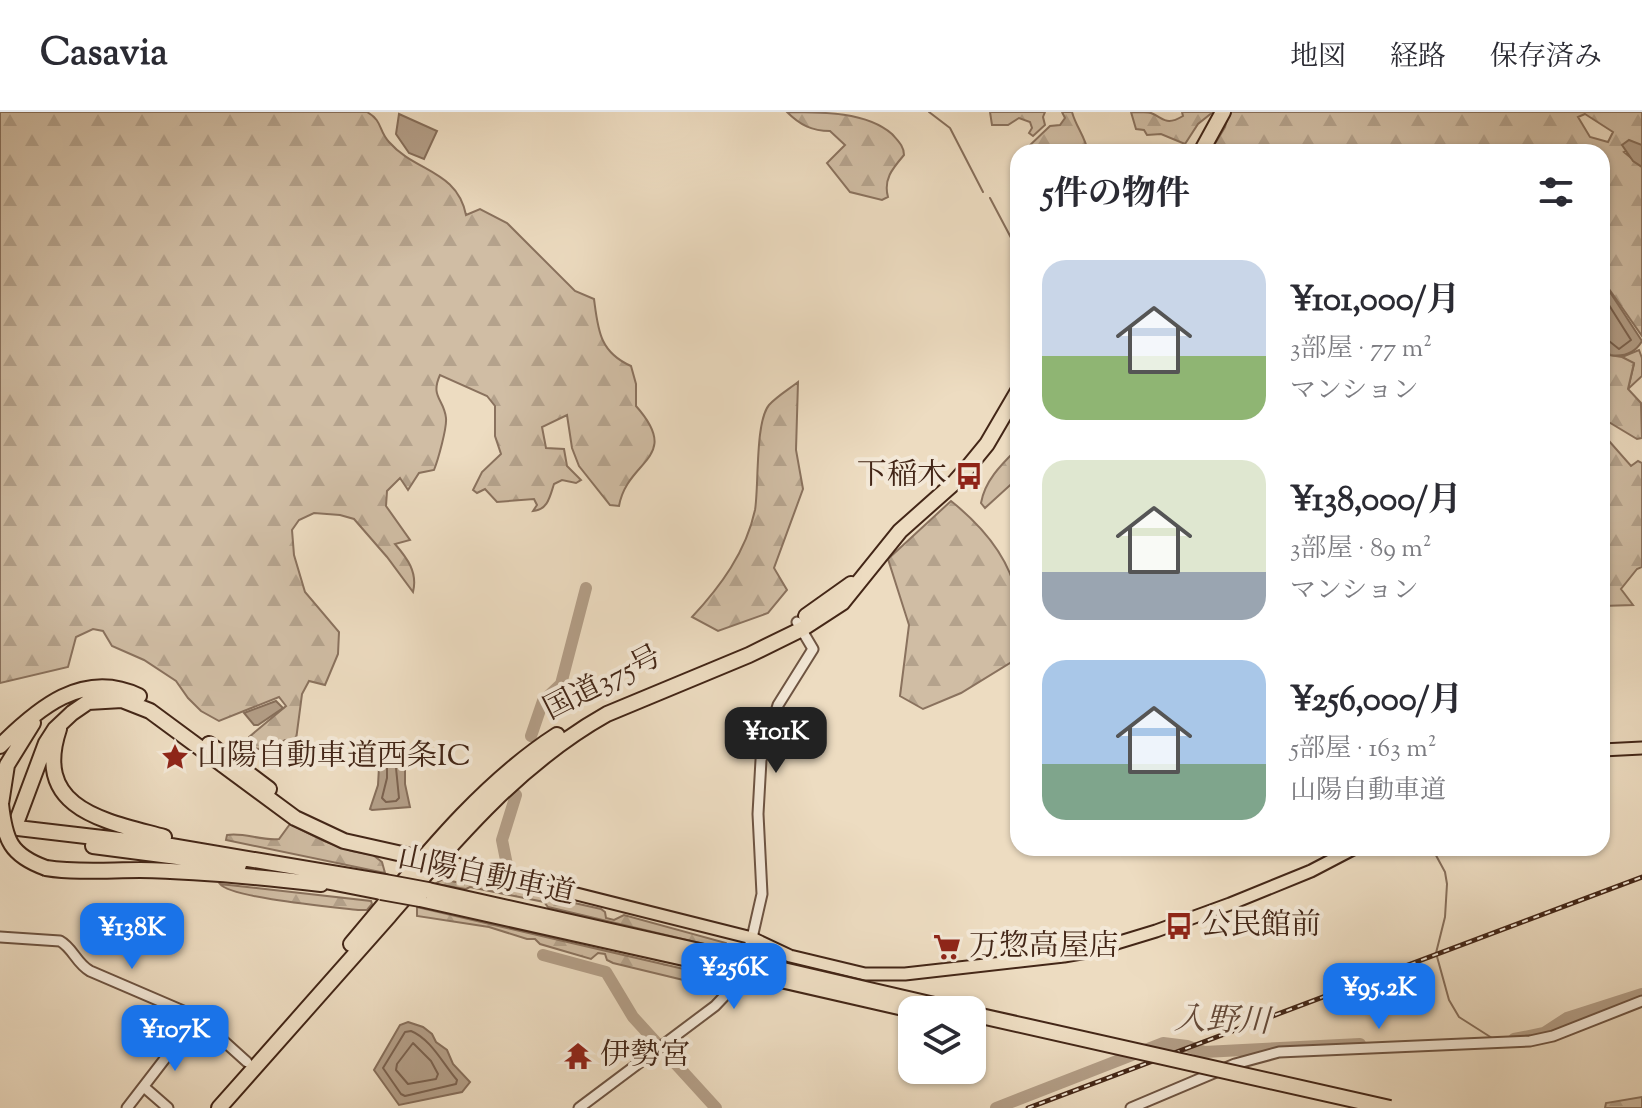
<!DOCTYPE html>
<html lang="ja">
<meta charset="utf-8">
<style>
body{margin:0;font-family:"Sorts Mill Goudy","Noto Serif JP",serif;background:#f2f2f3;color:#2b2b33;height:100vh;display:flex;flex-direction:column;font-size:30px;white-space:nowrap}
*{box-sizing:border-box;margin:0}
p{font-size:26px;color:#7c7c81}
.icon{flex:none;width:44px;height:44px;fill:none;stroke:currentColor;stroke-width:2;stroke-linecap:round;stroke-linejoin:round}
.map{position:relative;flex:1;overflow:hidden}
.drawer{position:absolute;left:1010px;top:32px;width:600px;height:712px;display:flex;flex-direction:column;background:#fff;border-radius:24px;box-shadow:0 2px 6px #0004}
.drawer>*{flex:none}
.fabs{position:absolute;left:898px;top:884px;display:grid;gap:16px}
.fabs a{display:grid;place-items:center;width:88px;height:88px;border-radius:16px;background:#fff;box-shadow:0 2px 6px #0004;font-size:40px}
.price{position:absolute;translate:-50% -68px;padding:0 18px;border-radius:16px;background:#1a73e8;color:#fff;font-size:26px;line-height:52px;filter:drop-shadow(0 2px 4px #0008)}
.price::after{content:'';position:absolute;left:50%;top:48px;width:24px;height:18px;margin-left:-12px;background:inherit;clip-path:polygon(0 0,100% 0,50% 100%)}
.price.active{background:#222;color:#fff}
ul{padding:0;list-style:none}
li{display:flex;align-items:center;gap:24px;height:200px;padding:0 32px}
li span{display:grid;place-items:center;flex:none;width:224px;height:160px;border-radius:24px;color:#555}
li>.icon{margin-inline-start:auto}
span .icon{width:96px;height:96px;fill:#fffc;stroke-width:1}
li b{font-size:34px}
h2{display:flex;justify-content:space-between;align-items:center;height:96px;padding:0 32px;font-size:34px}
header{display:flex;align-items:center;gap:48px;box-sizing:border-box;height:112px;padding:0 40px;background:#fff;border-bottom:2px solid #e1e1e2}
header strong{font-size:38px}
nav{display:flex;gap:44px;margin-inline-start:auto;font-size:28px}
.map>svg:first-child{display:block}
</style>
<header>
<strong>Casavia</strong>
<nav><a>地図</a><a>経路</a><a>保存済み</a></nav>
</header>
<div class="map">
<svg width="1642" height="996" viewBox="0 0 1642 996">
<defs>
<pattern id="forest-firs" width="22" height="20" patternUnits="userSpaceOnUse" patternTransform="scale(2)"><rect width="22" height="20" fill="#d0bda4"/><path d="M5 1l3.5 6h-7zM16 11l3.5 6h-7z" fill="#b4a28c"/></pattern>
</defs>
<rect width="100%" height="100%" fill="#eddcc1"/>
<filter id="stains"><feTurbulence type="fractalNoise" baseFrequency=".0025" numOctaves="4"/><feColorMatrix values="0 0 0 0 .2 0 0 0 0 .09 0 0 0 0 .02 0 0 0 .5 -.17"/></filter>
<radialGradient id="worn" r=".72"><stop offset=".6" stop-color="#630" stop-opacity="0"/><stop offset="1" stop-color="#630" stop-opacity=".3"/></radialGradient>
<path fill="#d0bda4" stroke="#8a725e" stroke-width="2" d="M1639 238 1642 246V264L1628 277 1634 252 1622 245Z"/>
<path fill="url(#forest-firs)" stroke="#8a725e" stroke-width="2" fill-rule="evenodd" d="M0 0H367C383 9 378 18 389 30 415 60 457 58 466 103L480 97 507 111 575 179 594 187C598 217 599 240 631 254L636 272V294C683 347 627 347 619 394L610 393 579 354 572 336 567 303 542 315 546 336 564 337 567 354 581 368 576 371 562 368 554 372C550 384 548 398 533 399L537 393 534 387 497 390 485 377 477 381 473 378 482 360 501 342 495 324V294L487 284 440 263C430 285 444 287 446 306 447 316 438 348 434 358L419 361 408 378 400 366 387 379 386 394 410 428 395 432C407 446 418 460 413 480L387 445 354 407 340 403 314 401 299 408 292 418 294 443 305 480 339 520 338 542 325 573 309 569 302 582 296 628H285L280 631 279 640 268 633 259 637 252 636 249 625 286 594 279 585 219 609 201 599 188 586 176 569 144 548 112 534 103 519 93 517 76 525 68 555 0 571Z
M787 0C823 0 867 0 892 22 898 29 904 34 904 43 893 56 883 67 888 85L882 88 850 80 827 51 845 33 830 19C812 19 800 13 787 0Z
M990 0H1045L1043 5 1045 13 1033 24 1029 21 1032 16 1030 10 1019 6 1008 13H992Z
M1062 0H1072C1076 15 1085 24 1088 40H1030L1029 34 1050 14 1060 13 1065 6Z
M1131 0C1137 0 1147 0 1151 1 1165 7 1166 14 1183 4L1182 0H1213L1198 12 1185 32 1161 22 1147 23 1144 18 1136 17Z
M1229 0H1642V33L1624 40 1642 55V224L1602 167V40H1210L1225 15ZM1585 2 1613 20 1608 30 1590 25 1578 5Z
M1602 229 1610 243 1622 245 1634 251 1628 277 1641 291 1642 326 1637 327 1602 306Z
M798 270 796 338 803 377 774 456 787 478 768 501 718 519 692 505C720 475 746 440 755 398 759 374 755 310 769 293 776 285 789 277 798 270Z
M1602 321 1631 354 1638 349 1642 351V455L1637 457 1621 477 1633 493 1602 494Z
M1018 336V366L985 396 981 391C985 368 1002 352 1018 336Z
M951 389C981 413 1009 445 1017 484 1021 503 1018 526 1018 546L961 581 923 597 900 584 909 513 888 447Z
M290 712 324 729 352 739 373 743 382 750 385 761 226 728 227 723C244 720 261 729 279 727Z
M443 767 464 772 467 767 601 797 605 800 606 806 614 808 624 803 726 831 729 838 548 795 544 790 470 775 466 777 435 772Z
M220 772 371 789 372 792 367 798H358C333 795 231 786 220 772Z
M417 795 701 861 723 866 719 872 704 873 613 851 607 848 605 842 598 841 591 847 540 832 535 827H527L489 815 417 804Z
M1642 985V996H1605L1606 991Z"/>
<path fill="#b39e87" stroke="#866e5a" stroke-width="2" d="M399 2 437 19 424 47 409 41 396 22Z
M1629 28 1642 33V55L1633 49 1622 33Z
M1602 168 1642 229C1635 241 1623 245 1610 243L1602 229Z
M276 589 283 596 258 613H254L244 601Z
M389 627 405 630V672L410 695 372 698 370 697 378 673 380 637Z
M408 910 423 915 432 922 436 930 447 938 453 952 470 970 462 980 399 993 374 958 400 913Z"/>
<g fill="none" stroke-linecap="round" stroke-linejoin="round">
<path stroke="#7b624f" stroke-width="2" d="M1602 182 1631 228 1619 237 1609 229 1602 227
M394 635 397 638 396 656 399 686 396 689 386 690 382 686 387 666V642Z
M411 919C431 927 443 952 457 968L456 972 405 984 401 982 383 956 405 920Z
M413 931 431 949 438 962 436 967 408 972 396 958 397 952Z"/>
<path stroke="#866e5a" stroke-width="2" d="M929 0 950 16 983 80
M990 86 1018 139
M1432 736 1445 760 1447 772 1445 805 1436 841 1449 888 1459 905 1492 926"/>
<path stroke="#b39e87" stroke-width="12" d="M531 624 543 589 561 572 586 476
M507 753 502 728 516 683
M543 843 606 860 633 905 716 996
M1514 927 1544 921 1567 906 1642 882
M996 996 1163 931 1187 934 1204 940 1360 932"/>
<g stroke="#6e5442" stroke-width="13">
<path id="minor" d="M0 825 60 829C73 836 76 851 90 859L197 905 247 950
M144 975 168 996
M127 996 197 905
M579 996 715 894 735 873 752 826 762 782 758 702 761 648 778 593 813 537 797 510
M1131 996 1235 952 1279 940 1530 929 1553 924 1642 889"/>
</g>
<g stroke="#432617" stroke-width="15">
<path id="major" d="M1602 638 1642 636
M437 747 752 826 790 844 865 862H905L1064 844 1087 840 1156 819 1230 792 1311 759 1355 736"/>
</g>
<g stroke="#432617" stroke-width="18">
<path id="highway" d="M1201 40 1223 0
M806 504 851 472
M59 617C32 698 106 709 164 725
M209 632 269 677
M0 634C37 597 83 557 139 584
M1 692 7 653 33 611
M18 706 46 631 55 617 72 601 88 590 122 588 150 599 295 706 344 729 429 748
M0 714 171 734 385 770
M93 734 239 753
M46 756C77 761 109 758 140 758 200 759 261 765 321 772
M310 766 381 780
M428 778 735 847
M420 787 733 857
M351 832C413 759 475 676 557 623
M219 996C276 932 332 868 389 804 455 728 518 652 607 602L749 543 802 517 842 491 900 419 954 371 969 354 987 332 1018 279"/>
</g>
<use href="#minor" stroke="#f3e8d7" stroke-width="9"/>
<use href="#major" stroke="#eddcc1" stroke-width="11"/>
<use href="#highway" stroke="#eddcc1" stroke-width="14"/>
<g stroke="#432617" stroke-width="5">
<path id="rail" d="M1028 996 1642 765"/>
</g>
<use href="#rail" stroke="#f3e8d7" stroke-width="2" stroke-dasharray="6" stroke-linecap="butt"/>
<g stroke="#432617" stroke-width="18" stroke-linecap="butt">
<path id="highway-bridge" d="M1 692C5 728 10 743 46 756
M385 770 428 778
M381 780 420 787
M735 847 956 898
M733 857 912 898
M972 902 1390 996"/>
</g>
<use href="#highway-bridge" stroke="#eddcc1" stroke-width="14"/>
</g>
<defs>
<g id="bus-bare" transform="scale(2.16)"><path d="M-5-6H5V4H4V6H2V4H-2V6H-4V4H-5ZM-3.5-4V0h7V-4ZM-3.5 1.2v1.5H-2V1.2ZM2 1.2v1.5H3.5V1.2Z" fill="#8f2418" stroke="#f3e8d7" stroke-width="2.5" paint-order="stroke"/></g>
<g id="sight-bare" transform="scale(2.16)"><path d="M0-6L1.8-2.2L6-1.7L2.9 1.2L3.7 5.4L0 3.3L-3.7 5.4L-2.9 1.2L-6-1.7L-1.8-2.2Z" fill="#8f2418" stroke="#f3e8d7" stroke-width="2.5" paint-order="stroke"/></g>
<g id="supermarket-bare" transform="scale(2.16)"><path d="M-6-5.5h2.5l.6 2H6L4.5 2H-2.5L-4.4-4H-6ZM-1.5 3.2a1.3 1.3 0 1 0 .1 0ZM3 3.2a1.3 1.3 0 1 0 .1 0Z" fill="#8f2418" stroke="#f3e8d7" stroke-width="2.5" paint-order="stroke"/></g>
<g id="temple-bare" transform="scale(2.16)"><path d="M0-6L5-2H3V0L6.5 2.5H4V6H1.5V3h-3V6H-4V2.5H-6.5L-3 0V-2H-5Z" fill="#8f2418" stroke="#f3e8d7" stroke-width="2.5" paint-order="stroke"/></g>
</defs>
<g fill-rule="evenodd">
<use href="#bus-bare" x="969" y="364"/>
<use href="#sight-bare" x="175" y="645"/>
<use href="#bus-bare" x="1179" y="814"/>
<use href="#supermarket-bare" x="947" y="835"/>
<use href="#temple-bare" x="578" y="944"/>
</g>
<g text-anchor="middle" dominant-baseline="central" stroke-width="8" stroke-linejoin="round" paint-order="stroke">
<g font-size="30" fill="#432617" stroke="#f3e8d7" text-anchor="start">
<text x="947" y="364" text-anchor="end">下稲木</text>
<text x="197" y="645">山陽自動車道西条IC</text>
<text x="1201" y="814">公民館前</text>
<text x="969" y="835">万惣高屋店</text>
<text x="600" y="944">伊勢宮</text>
</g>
<g font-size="30" fill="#432617" stroke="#f3e8d7">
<text transform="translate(603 572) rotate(-27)">国道375号</text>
<text transform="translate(486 765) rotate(12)">山陽自動車道</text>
</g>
<g font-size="32" font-style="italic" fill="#654a39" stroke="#f3e8d7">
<text transform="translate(1222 910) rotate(2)">入野川</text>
</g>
</g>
<rect width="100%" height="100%" filter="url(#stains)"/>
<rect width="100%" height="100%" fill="url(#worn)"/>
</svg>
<div class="fabs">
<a><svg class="icon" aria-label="layers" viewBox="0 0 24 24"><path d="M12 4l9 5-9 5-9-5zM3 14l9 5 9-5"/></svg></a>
</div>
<b class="price active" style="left:776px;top:663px">¥101K</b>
<b class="price" style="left:132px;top:859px">¥138K</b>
<b class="price" style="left:734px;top:899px">¥256K</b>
<b class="price" style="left:1379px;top:919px">¥95.2K</b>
<b class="price" style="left:175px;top:961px">¥107K</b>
<section class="drawer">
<h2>5件の物件<svg class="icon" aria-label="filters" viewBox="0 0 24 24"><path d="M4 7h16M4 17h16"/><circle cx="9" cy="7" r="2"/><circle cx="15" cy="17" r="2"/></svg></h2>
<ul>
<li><span style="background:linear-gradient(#c9d6e8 60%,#8fb573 0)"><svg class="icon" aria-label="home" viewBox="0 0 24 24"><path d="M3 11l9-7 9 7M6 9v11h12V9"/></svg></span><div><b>¥101,000/月</b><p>3部屋 · 77 m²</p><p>マンション</p></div></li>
<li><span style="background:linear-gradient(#dfe7d0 70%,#9aa5b1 0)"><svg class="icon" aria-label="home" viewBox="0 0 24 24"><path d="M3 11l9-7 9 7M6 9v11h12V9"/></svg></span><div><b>¥138,000/月</b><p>3部屋 · 89 m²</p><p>マンション</p></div></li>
<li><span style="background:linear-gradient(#a9c7e8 65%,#7fa58c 0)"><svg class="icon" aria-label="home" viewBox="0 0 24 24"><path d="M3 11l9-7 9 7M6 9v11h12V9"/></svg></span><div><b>¥256,000/月</b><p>5部屋 · 163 m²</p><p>山陽自動車道</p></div></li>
</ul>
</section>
</div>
